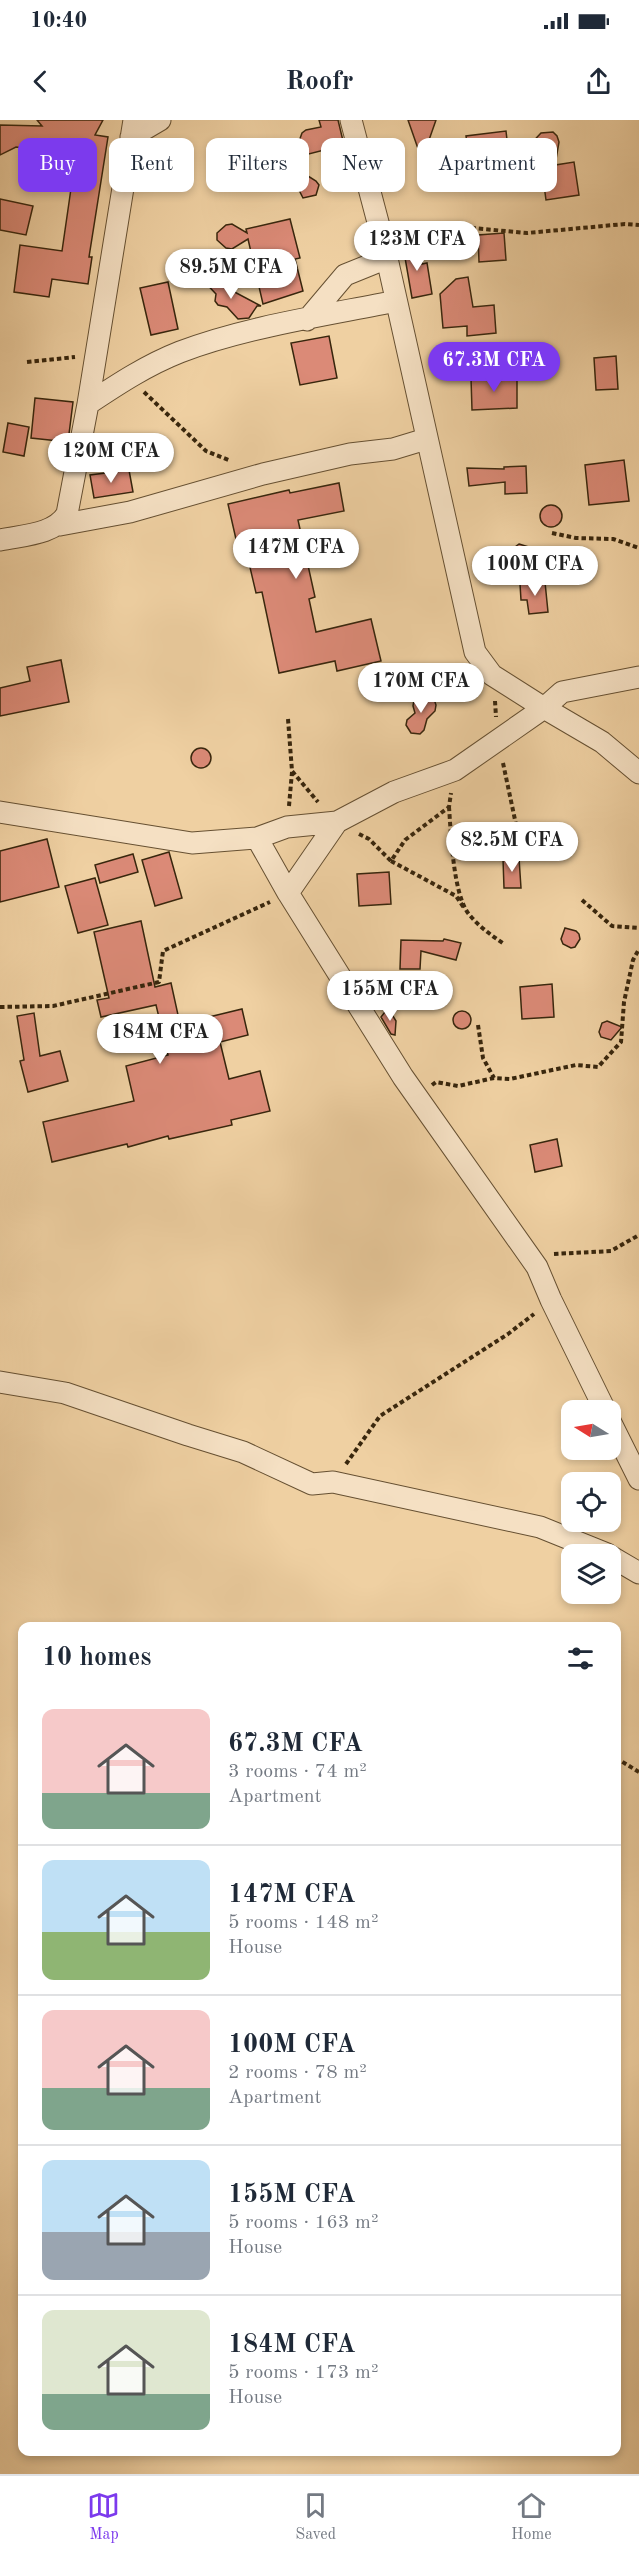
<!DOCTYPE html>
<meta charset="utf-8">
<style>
body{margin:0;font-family:"Old Standard TT",serif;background:#f2f2f3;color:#1f2937;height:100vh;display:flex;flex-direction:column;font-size:22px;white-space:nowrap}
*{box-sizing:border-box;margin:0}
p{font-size:20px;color:#747a83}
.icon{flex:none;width:33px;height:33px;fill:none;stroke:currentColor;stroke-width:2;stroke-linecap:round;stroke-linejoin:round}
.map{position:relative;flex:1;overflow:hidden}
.details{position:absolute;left:18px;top:1502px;width:603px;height:834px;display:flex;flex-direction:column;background:#fff;border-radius:12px;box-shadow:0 3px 9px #0003}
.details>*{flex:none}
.top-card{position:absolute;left:18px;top:18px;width:603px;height:54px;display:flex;gap:12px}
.needle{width:39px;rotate:281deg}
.tools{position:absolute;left:561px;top:1280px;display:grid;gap:12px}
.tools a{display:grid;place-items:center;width:60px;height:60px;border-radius:12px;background:#fff;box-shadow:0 3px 9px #0003;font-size:30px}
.price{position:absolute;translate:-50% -51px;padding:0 14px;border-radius:21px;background:#fff;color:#222;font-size:20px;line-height:39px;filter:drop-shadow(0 2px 3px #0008)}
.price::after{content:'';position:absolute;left:50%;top:36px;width:18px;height:14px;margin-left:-9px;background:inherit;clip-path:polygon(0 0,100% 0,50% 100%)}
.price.selected{background:#7c3aed;color:#fff}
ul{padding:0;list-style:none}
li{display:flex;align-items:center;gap:18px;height:150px;padding:0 24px}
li+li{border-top:2px solid #e0e1e3}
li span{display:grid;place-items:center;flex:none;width:168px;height:120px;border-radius:12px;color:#555}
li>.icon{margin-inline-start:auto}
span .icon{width:72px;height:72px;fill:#fffc;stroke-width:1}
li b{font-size:26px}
h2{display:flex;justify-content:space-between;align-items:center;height:72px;padding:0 24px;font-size:26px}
.pill{padding:0 21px;border-radius:12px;background:#fff;box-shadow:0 3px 9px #0003;font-size:21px;line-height:54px}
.pill.selected{background:#7c3aed;color:#fff}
.status{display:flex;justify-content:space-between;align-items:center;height:42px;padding:0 30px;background:#fff;direction:ltr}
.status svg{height:16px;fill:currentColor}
header{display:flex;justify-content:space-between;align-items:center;height:78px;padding:0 24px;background:#fff;font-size:27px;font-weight:600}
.dock{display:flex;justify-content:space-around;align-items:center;height:84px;border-top:2px solid #e0e1e3;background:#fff;font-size:16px;color:#747a83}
.dock a{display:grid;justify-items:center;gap:3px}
.dock .selected{color:#7c3aed}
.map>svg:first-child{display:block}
</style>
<div class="status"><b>10:40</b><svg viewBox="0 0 49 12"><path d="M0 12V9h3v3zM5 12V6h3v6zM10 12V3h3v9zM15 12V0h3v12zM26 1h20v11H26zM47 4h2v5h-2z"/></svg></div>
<header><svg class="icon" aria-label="back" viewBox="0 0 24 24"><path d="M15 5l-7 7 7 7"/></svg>Roofr<svg class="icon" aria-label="share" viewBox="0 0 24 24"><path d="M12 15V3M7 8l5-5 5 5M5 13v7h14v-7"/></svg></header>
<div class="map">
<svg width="639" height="2354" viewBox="0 0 639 2354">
<rect width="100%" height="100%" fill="#efd0a2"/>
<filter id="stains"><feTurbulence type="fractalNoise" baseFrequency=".00333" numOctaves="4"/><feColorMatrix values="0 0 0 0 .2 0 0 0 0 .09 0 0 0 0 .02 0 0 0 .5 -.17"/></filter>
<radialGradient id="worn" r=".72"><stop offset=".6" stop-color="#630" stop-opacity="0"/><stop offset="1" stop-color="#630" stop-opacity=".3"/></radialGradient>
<path fill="#db8a77" stroke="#38260d" stroke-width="1.5" d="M37 0H103L95 15 108 17 89 137H92L88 164 52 159 49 177 14 172 20 125 62 131 76 34 16 27 0 35V5L42 6Z
M319 0H338L344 25 293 38 302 13 306 10 321 7Z
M408 0H436L422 40Z
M506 11 510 46 541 13 553 12 557 16 559 22 555 45 574 42 579 75 546 80 541 43 471 53 466 16Z
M300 51 316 61 319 65 316 75 303 78 299 70Z
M0 79 33 86 26 115 0 110Z
M290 99 300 138 295 139 303 171 263 184 248 119 232 129 226 128 217 120V113L226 105 232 104 247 113 246 109Z
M504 113 506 140 479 142 478 115Z
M422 125V144L427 143 432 174 412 178 403 126Z
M200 154 227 168 261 186H257L249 198 238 199 227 187 218 185 215 181 216 174 199 156Z
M468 157 473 187 494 185 496 213 467 216V206L443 208 440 174 456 159Z
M168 162 178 209 151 215 140 168Z
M329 216 337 258 300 265 291 223Z
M616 236 618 269 596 270 594 238Z
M517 257V288L472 290 471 258Z
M35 278 73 282 68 322 31 318Z
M8 303 29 307 24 336 3 332Z
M624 340 629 381 589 385 585 345Z
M526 346 527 373 505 374V362L469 366 467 348 504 349V347Z
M129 350 133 372 94 378 90 355Z
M339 363 344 391 298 400 315 477 309 479 316 512 371 499 381 541 337 551 335 541 279 553 262 472 256 473 245 426 238 428 228 384 289 370 290 373Z
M540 396a11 11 0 1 1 22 0a11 11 0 1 1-22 0Z
M519 424 529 427 530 435 526 454 511 440 510 435 511 430Z
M545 462 548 492 529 494 527 480H521L520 464Z
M61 540 69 582 0 596V568L30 561 27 547Z
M424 574 433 576 436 585 435 591 427 599 424 610 420 614 411 613 406 605 407 600 415 593 413 586 414 580Z
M191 638a10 10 0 1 1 20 0a10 10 0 1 1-20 0Z
M47 719 59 767 0 782V731Z
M169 732 182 778 155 786 142 740Z
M133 734 138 752 100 763 95 745Z
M519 738 521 768H504L503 739Z
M389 752 391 784 359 786 357 754Z
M95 758 108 805 78 813 65 766Z
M141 801 155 867 171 863 180 904 242 889 248 915 220 922 229 959 260 951 270 991 231 1000 232 1005 169 1019 168 1016 128 1027 127 1024 52 1042 43 1002 134 981 126 946 168 935 156 885 101 897 97 880 109 878 94 812Z
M565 808 576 811 579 814 580 819 575 827 571 828 563 824 561 819Z
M444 819 461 823 456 840 421 831 420 849H400L401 820 443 821Z
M552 864 554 897 522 899 520 867Z
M388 888 396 901 395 915 391 914 381 897Z
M453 900a9 9 0 1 1 18 0a9 9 0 1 1-18 0Z
M34 893 40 936 60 931 68 961 28 972 20 941 24 940 17 896Z
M607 901 622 907 611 920 601 917 599 912 602 903Z
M557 1019 562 1046 535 1052 530 1025Z"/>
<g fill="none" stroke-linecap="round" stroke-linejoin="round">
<g stroke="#665032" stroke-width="23">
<path id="minor" d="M351 0 384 125 475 532 492 555 544 588 562 572 639 557
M131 17 160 0
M307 200 345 155 387 138
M88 284 134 0
M60 405 130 392 263 354 350 334 393 329 426 319
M0 420C23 415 54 415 67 394L88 284C118 264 147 245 180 232 245 207 327 195 396 181
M0 692 192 723 257 718 287 707 337 702 394 672 455 650 544 588 602 622 639 653
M257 718 288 773 403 957 537 1147 551 1180 605 1290
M288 773 337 702
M0 1262 65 1273 188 1315 243 1332 312 1364 333 1362 540 1407 607 1434
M610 1301 639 1359
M610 1436 639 1453"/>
</g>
<path stroke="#38260d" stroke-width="4" stroke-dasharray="4.5 3" stroke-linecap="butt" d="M405 121 472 108 527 113 625 104 639 105
M27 242 75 237
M144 272 206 331 231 341
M552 413 576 418 613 419 639 428
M495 581 496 597
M288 599 292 651 318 682
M503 643 522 733
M289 686 292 652
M449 687C451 714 453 772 468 793 478 806 491 815 504 824
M359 714 369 719 391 741 405 720 449 687 451 673
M391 741 456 776 464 788
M582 780 612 806 639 808
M0 887 53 886 159 862 163 831 270 782
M478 905 483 938 494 958
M432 965 436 962 458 966 494 958 510 959 576 945 598 947 621 922 624 882 633 840 639 829
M554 1134 611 1131 639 1115
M346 1344 380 1296 508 1214 534 1194
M616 1638 639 1652"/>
<use href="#minor" stroke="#f5e0c3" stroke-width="21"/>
</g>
<rect width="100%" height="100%" filter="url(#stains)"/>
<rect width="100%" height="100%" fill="url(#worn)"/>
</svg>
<div class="tools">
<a><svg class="needle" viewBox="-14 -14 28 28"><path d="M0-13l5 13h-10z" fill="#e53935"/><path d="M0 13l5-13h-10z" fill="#747a83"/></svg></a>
<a><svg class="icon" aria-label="locate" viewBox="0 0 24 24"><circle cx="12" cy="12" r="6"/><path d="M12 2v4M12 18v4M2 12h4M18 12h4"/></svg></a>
<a><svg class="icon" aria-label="layers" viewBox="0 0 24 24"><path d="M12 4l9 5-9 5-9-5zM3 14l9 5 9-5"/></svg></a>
</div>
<b class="price" style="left:417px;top:152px">123M CFA</b>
<b class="price" style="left:231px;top:180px">89.5M CFA</b>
<b class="price selected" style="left:494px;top:273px">67.3M CFA</b>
<b class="price" style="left:111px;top:364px">120M CFA</b>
<b class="price" style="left:296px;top:460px">147M CFA</b>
<b class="price" style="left:535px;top:477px">100M CFA</b>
<b class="price" style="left:421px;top:594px">170M CFA</b>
<b class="price" style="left:512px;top:753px">82.5M CFA</b>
<b class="price" style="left:390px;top:902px">155M CFA</b>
<b class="price" style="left:160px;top:945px">184M CFA</b>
<div class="top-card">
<a class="pill selected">Buy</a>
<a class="pill">Rent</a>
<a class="pill">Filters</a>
<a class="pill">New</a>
<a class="pill">Apartment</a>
</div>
<section class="details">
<h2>10 homes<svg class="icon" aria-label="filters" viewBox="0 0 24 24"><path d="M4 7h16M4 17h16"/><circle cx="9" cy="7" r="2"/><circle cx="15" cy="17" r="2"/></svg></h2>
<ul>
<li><span style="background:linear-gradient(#f6c9c9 70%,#7fa58c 0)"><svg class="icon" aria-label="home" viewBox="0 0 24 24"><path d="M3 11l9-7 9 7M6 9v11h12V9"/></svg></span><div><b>67.3M CFA</b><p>3 rooms · 74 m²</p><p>Apartment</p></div></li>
<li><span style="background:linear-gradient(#bfe0f5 60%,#8fb573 0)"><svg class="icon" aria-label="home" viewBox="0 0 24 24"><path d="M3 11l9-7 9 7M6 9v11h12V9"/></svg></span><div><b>147M CFA</b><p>5 rooms · 148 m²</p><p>House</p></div></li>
<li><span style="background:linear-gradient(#f6c9c9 65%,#7fa58c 0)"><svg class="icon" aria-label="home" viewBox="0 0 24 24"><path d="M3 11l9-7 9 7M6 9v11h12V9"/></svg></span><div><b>100M CFA</b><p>2 rooms · 78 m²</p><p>Apartment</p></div></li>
<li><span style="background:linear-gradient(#bfe0f5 60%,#9aa5b1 0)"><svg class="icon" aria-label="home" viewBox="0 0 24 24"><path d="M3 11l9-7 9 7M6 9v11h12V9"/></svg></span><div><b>155M CFA</b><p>5 rooms · 163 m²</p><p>House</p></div></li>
<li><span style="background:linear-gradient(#dfe7d0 70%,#7fa58c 0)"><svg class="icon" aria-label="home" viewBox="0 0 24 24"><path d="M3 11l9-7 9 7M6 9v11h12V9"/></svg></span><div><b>184M CFA</b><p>5 rooms · 173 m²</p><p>House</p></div></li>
</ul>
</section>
</div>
<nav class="dock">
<a class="selected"><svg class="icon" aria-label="map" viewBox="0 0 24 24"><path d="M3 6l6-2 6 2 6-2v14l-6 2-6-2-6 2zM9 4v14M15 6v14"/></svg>Map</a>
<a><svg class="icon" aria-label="saved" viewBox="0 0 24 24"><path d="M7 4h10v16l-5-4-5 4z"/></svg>Saved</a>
<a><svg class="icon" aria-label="home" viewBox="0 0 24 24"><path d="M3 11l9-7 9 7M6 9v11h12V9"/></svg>Home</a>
</nav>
